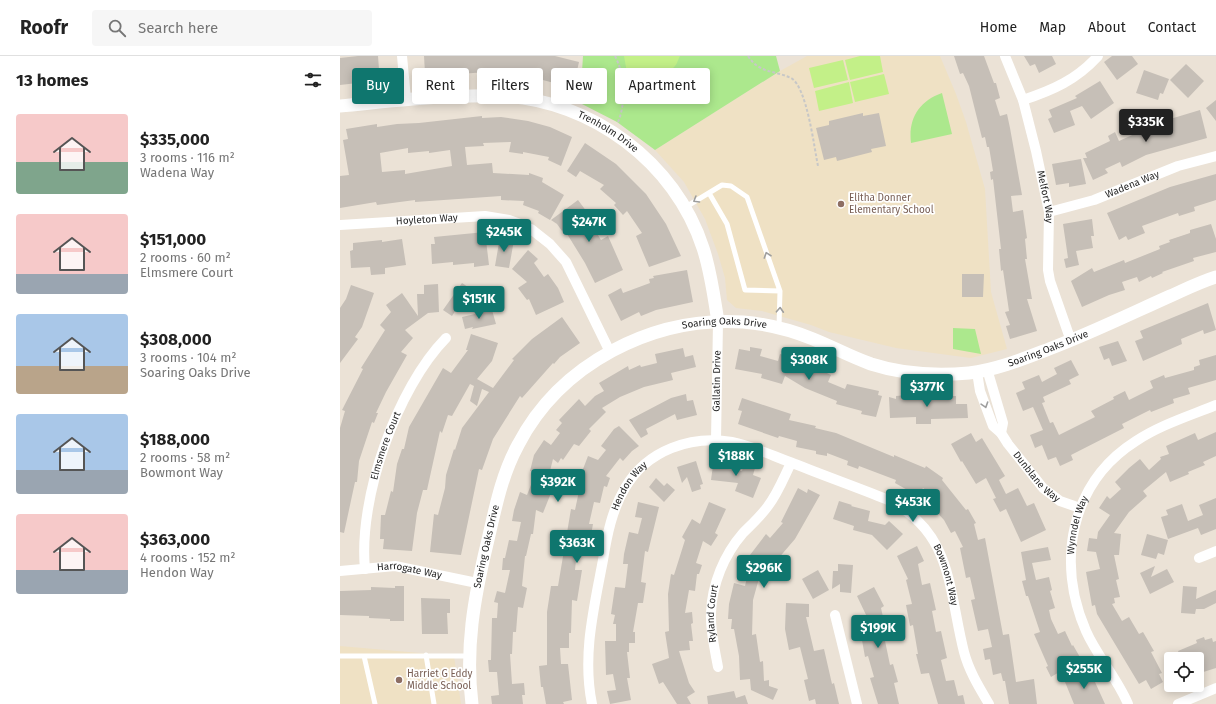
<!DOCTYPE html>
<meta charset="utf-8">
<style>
body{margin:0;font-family:"Fira Sans",sans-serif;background:#f6f6f6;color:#222;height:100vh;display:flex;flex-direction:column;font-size:15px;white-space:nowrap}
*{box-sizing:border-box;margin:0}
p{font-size:13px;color:#767676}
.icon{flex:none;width:22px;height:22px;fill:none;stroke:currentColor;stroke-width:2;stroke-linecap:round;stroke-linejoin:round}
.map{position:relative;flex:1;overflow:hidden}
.details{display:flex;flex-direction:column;background:#fff;width:340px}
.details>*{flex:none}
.hud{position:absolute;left:12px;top:12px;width:380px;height:36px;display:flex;gap:8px}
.controls{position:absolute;left:824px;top:596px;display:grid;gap:8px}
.controls a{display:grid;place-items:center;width:40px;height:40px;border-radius:4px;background:#fff;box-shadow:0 2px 10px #0003;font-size:20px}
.price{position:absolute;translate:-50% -34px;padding:0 9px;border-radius:4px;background:#0f766e;color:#fff;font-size:13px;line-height:26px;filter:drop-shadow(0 1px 2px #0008)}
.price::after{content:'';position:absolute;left:50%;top:24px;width:12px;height:9px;margin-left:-6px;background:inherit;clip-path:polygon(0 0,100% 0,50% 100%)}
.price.selected{background:#222;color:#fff}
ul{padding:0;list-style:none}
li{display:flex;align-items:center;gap:12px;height:100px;padding:0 16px}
li span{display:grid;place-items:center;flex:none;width:112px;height:80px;border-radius:4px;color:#555}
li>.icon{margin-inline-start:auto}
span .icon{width:48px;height:48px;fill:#fffc;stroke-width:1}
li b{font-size:17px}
h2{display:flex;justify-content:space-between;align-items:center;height:48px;padding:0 16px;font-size:17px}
.pill{padding:0 14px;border-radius:4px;background:#fff;box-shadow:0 2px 10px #0003;font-size:14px;line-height:36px}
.pill.selected{background:#0f766e;color:#fff}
header{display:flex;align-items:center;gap:24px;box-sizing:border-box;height:56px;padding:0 20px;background:#fff;border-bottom:1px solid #e0e0e0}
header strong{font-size:19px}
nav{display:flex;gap:22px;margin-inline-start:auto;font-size:14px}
.search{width:280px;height:36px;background:#f6f6f6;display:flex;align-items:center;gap:10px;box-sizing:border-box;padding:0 14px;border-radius:4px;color:#767676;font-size:15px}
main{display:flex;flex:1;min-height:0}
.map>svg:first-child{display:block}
</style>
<header>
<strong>Roofr</strong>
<div class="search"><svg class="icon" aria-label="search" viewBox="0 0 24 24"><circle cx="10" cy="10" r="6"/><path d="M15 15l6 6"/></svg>Search here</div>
<nav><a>Home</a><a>Map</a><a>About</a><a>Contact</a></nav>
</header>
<main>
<section class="details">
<h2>13 homes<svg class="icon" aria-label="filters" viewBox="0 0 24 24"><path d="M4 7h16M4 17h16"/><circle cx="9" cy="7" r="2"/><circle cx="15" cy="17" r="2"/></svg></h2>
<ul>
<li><span style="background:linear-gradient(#f6c9c9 60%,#7fa58c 0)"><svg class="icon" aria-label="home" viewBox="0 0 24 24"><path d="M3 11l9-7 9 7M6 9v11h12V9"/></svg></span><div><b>$335,000</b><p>3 rooms · 116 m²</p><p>Wadena Way</p></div></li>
<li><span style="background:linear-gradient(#f6c9c9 75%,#9aa5b1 0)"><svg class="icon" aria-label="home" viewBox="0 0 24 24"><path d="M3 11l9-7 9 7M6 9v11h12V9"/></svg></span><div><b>$151,000</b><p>2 rooms · 60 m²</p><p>Elmsmere Court</p></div></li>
<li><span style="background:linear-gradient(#a9c7e8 65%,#b9a48a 0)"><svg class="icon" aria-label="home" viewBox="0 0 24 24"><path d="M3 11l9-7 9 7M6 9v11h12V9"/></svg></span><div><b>$308,000</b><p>3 rooms · 104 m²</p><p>Soaring Oaks Drive</p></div></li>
<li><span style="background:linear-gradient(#a9c7e8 70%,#9aa5b1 0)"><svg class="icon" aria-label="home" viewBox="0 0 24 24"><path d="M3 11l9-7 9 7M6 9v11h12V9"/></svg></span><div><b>$188,000</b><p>2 rooms · 58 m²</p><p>Bowmont Way</p></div></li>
<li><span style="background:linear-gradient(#f6c9c9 70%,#9aa5b1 0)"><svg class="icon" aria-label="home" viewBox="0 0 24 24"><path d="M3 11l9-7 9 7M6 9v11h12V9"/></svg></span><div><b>$363,000</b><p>4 rooms · 152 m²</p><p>Hendon Way</p></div></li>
</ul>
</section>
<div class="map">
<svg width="876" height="648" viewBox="0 0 876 648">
<rect width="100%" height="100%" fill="#ebe2d6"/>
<path fill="#efe1c4" d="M467 0H600L616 38 626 66 645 133 651 236 667 293 631 302 556 292 489 276 471 269 422 255 396 252 387 244 385 222 378 198 365 163 344 126 315 94 440 15Z
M0 590 114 600 121 648H0Z"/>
<path fill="#ace88d" d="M243 0H436L440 15 315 94 277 66 240 47Z
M602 37 612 78 571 87C568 63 579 45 602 37Z
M613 272 635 273 641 298 613 293Z"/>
<path fill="#c3f088" d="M284 0H340C338 3 337 9 334 11 323 25 301 22 287 17Z
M520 0H540L543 16 510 24 505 4Z
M503 4 508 24 474 32 469 12Z
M544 18 549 38 515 46 510 26Z
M509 26 513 47 479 55 475 35Z"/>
<path fill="#c6bfb7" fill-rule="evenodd" d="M18 0H38L39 13H34L35 25 0 29V2Z
M84 0H215L239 6 233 32 184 19 172 18V17L147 16 92 20V17H85Z
M614 0H644L654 27H656L660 42 655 44 660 60 667 58 670 72 682 139 671 140 673 156 683 154 687 182 685 183 687 203H685L692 243H687L697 275 670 283 666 270 670 269 665 256 669 255 663 214 661 215 659 193H661L653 123 651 124 650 116 653 115 649 91H647L645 81 642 82 629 30 623 17 620 18Z
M684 0H712L716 8 699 17 695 8 690 10Z
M772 0H792L798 8 777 24 764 6Z
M846 8 864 25 848 42 830 24Z
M804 14 829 23 823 38 820 37 818 44 796 37Z
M760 25 774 47 751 63 742 50 730 55 735 69 714 77 708 63 712 61 709 54 737 42 735 40Z
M876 44V65L866 52Z
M860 54 867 82 806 99 782 111 780 106 765 113 768 117 753 124 743 102H747L745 97 770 85 768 80 775 76 779 85 808 72 807 70Z
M523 57V60L539 57 546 90 531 93 532 96 497 105 496 101 484 104 476 72 489 69V65Z
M142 60V62L161 61 188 65 210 71 232 81 221 110 208 104 209 101 183 96V98L169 96 171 86 143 87 144 90 125 91 127 109 152 107 153 117 189 119V117L203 122 202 126 224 139 210 164 198 157 199 155 183 149 184 145 161 144V140L75 146V144L37 149 36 146 0 152V120L9 119 3 84 8 83 6 73 37 68V71L57 68 79 67ZM68 92V97L89 95V97L110 94 112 110 65 118V114L42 116 40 97Z
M245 87 276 108 306 138 326 168 341 200 309 211 296 180 302 177 287 155 283 159 274 149 276 147 260 133 264 129 240 115 236 121 227 115Z
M741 103 746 128 729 131V127L716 129 712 108Z
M876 118V144L854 151 855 155 839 160 838 157 802 170 805 177 788 184 786 180 779 184 767 157 830 131Z
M238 144 247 156 245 158 261 184 268 180 283 214 255 227 245 207 224 173 222 175 217 168 211 164Z
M752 163 754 180H751L753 192 736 195 739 209 726 212 724 203 728 202 723 168Z
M871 168 876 183V196L853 202 854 205 822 216 823 217 812 222 811 220 799 226 797 221 782 226 785 234 769 239 742 251 731 225 752 212 754 216 784 204 785 207 820 193 819 190 830 186 829 184 850 177V174Z
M145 176 149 209 134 211V207L113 209V206L92 208 91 188H95L94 181Z
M160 181 174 184 169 212 155 210Z
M62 183 66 209 45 212V218L31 219 30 211 11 212 10 195 13 194V187L42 184V186Z
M188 194 198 203 194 207 204 221 208 218 218 232 224 246 196 259 189 243 187 244 178 232 187 226 172 213Z
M347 214 353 246 316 254 301 260 299 256 281 265 268 239 281 232 283 237 310 227 309 223 314 222 313 220Z
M622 218H644L643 241H622Z
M122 227 134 235 121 255 119 249 112 260 103 254Z
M98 228 99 256 88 257 65 274 73 282 61 296 67 299 46 336 36 357H38L34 367 32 366 19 405 17 426H15L4 477 0 476V372L5 355 2 354 23 313 21 312 45 274 40 269 51 256 46 249 62 237 78 260 77 238H84V229Z
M11 229 34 237 22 271 15 281 18 283 0 307V252L6 243Z
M868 247 876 274 864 278 863 274 841 283 842 288 803 305 795 285 803 282 800 275Z
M152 254 156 268 132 273 133 271 125 273 122 261Z
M222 261 240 287 220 301 214 308 213 307 182 342 180 340 153 383 142 414 139 413 121 499 90 496 94 458 98 459 105 432 106 419 114 393 115 394 122 372 149 336 142 333 137 350 130 345 134 330 130 328 112 360 108 359 102 377 100 375 87 434H83L77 457 72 495 43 493 44 483H40L41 459H45L51 435 53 436 57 408 62 393H64L69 371 103 312 111 317 128 294H126L131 278 158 287 152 305 137 323 153 332 174 304 172 303 192 283Z
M778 285 787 305 772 310 769 302 764 304 759 291Z
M410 291 422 293 420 300 438 305 440 298 450 301 448 307 462 315 466 307 491 319 488 326 505 333 507 328 539 335 538 339 542 340 536 361 521 358 522 355 496 348 497 345 465 332 445 320 442 328 421 322 422 318 395 313 399 293 410 295Z
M343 292 345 301 353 299 356 311 331 317 333 324 304 331 280 341 262 352 266 356 249 373 251 375 239 390 234 388 223 404 221 402 218 407 213 403 205 435 211 437 203 457 196 454 193 478H191L186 500H185L182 530 187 532 183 552 178 551 176 576H173L172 598H170L172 628 184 627 185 639H182L183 648H152L151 640 159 639 157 616H149L148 604H151L152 562H157L158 547 154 546 157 535 165 537 170 514H162L163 502H165L169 484 177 485 181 466 172 465 174 454 180 436 187 439 196 416 190 415 194 399 204 384 211 389 220 377 216 374 222 367 219 364 239 343 245 350 255 340 264 335 259 327 288 310 289 314 300 309 301 311 317 307 315 298Z
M876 299V324L848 332 850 338 833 343 834 347 811 356 810 354 782 368 784 372 731 399 733 404 720 410 716 401 708 404 702 389 695 392 690 379 703 374 693 351 683 355 676 337 685 333 682 326 699 319 702 326 717 318 714 312 731 304 739 319 729 324 731 328 703 341 705 346 702 347 710 367 713 366 719 379 755 361 751 355 774 343 773 341 785 335 789 344 813 332 810 325 824 319 825 322 854 314V311L860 309 859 304Z
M346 338 347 345 353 344 357 359 337 364 335 358 306 373 308 378 301 382 289 364 331 342Z
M568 339V341L616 340V348H627L628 362 591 363V368H576V361L550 362 549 341 556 343V340Z
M402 342 451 358 449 364 476 370 475 372 496 377 554 401V399L585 412 586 410 603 422 602 424 626 454 628 453 636 467 634 468 638 484 645 482 663 579 669 578 676 626 694 623 697 648H669L665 625H663L661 617 653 619 650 603 645 604 643 593 652 591 648 573 638 575 631 544 635 543 630 521 626 522 620 492 623 491 615 475 611 477 604 464 592 451 600 444 583 432 578 440 555 427 556 424 519 410 518 413 507 409 508 405 487 397V400L476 398V395L456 391 457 385 439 380 438 382 398 368 402 355 398 354Z
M279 370 299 390 292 395 283 405 280 402 266 420 270 422 267 431 264 430 260 447 254 446 249 468H253L248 496 237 495 235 514H242L237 545 232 544 231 577H229V592H220L221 608H228L232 644 223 646 224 648H206L203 631H201L199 610 207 609V556L211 530H218L231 453 235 454 242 421H240L248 400 258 404 266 394 261 390 274 373Z
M876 376V400L863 406 865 409 848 416 849 418 830 426 826 416 803 435 807 440 789 456 774 477 781 478 779 499H774L779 523 776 524 780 541 774 542 775 547 772 548 782 565 789 561 799 578 803 576 814 595 811 596 822 617 819 618 823 626 811 633 806 624 799 628 757 558 755 549 752 550 746 516 760 513 756 496 747 495 749 482 757 483 758 476 770 459 759 452 767 440 770 443 781 433 775 426 789 412 800 403 809 414 821 403 820 401 829 398 826 390 855 377 858 384Z
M631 377 636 386 642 382 665 420 659 424 666 438 678 432 687 450 694 447 706 474 681 486 666 453 660 456 653 443 656 442 646 422 636 428 622 405 621 406 611 388Z
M374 402 389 404 388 413 402 415 404 408 415 412 413 419 421 422 413 442 395 435 398 427 371 424Z
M356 405 363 428 360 429 361 433 352 436 347 421 342 427 337 411Z
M316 422 324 430 327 427 335 434 324 446 309 431Z
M458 432 467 437 468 433 480 439 455 483 425 518 421 515 413 544 412 579 416 578 420 606 423 605 424 625 429 624V630L438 633 433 644 411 634 410 623 400 624 399 600 394 573H391L392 563H388L389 548 394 527 405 530 408 517 403 513 412 501 410 499 426 478 430 482 443 467 441 466Z
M876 442V473L861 479 858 472 828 483 821 461 828 459 826 454 842 448 848 465 863 459 859 449Z
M499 445 512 449 511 450 530 455 528 465 545 469 549 465 563 478 547 494 532 479 513 474 514 470 493 463Z
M298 446 319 451 308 496 305 495 301 526 306 527 303 547H298L293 576H295V587H289V596H287L290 622H287L291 644 270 648 267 635 276 634 273 618 266 619 265 585H276V568H273L275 559 271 558 275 531 285 532 288 508H283L284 498 289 476 298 478 302 462 295 461Z
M369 446 386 453 375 477 378 479 371 490 363 485 356 507 362 509 359 518H357L355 535 349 534 345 557 352 556 353 567 351 568 353 585H349L350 594 339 595 349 627 355 636 347 641 351 648H337L323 626 319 628 312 608 329 602 325 576 329 575 328 538 331 518 334 519 345 484 342 481 352 463 360 468Z
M807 478 828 484 824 499 818 497 816 503 801 499Z
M577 490 584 505 578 508 582 529 590 527 596 554 592 555 596 576 601 575 607 602 601 604 606 625 614 624 618 640 623 639 625 648H598L589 617 581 618 576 598H578L573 569 570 570 566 549 572 548 566 524 568 523 557 500Z
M708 491 711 504 692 507 696 524 709 521 712 534 710 535 715 552 709 554 711 563 718 578 725 575 732 590 733 589 741 603 711 621 706 611 708 610 694 578 700 576 688 540H686L682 525 686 524 681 496Z
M498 508 513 509 511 537 500 536V528L492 533 493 515H498Z
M815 510 811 521 827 513 834 526 810 538 800 517Z
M478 514 489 534 473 543 462 523Z
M55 530H64V565H50V563L29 562V560L0 559V535L31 534V531L55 532Z
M843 530 857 531 856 543 876 534V547L864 553H856L855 558 841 557Z
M534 531 544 550 541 552 547 579 544 580 550 609 553 608 558 626 554 627 559 648H538L530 622 534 621 528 600 525 601 520 573 525 572 522 562 527 561 517 540Z
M81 542 110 543V557H107L108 578H82Z
M446 547 469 548V561H466L474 595 484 593 492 628 494 627 499 648H476L475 643 469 645 464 624 468 623 460 591 449 594 445 573Z
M864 581 865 584 872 582 873 586 876 585V612L857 618V603H841L838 595 857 587 856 584Z
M750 615 765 648H734L725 626Z
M394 635 396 642 405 639 408 648H368L367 640Z"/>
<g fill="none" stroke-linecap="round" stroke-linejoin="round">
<path stroke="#c7c7c7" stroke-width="2" stroke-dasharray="3 2" stroke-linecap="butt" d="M275 0C285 19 286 47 278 66
M408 0C420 18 434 14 451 22 467 31 474 91 478 110"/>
<path stroke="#fff" stroke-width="5" d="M369 137 387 168 405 234 440 235
M344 152 382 129 391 130 407 141 440 235 439 271
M86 599 94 648
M0 600H128
M24 600 35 648"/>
<g stroke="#fff" stroke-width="10">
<path d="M62 0 66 43"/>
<path id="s1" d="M665 0 683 44 696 95 709 156 708 214 710 225 731 285"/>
<path d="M683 44C713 34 736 24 758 0"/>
<path id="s2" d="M709 156 754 144 838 110 876 100"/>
<path id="s3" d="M0 169 145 160 169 164 180 168 191 173 210 188 226 206 270 296"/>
<path d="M647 313 663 367 661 377"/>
<path id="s4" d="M637 316 640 335 653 370 661 377 668 388 703 432 720 445 740 452"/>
<path id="s5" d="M376 384 378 266"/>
<path d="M859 502 876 495"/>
<path id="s6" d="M25 513C18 442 57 332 106 282"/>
<path id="s7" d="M0 515 55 510 137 527"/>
<path d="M495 559 517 648"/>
<path id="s8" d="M378 611C375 594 370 575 371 557 372 528 384 499 403 477 412 468 421 460 428 450 438 437 444 421 451 407"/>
<path id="s9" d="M252 648C242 599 254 552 263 504 267 479 272 454 285 432 307 394 351 379 392 386 413 390 435 401 455 408 485 420 516 431 546 443 613 475 608 533 624 596 629 615 639 631 649 648"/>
<path id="s10" d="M788 648C777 622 757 600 746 575 716 506 730 427 796 385 820 369 849 360 876 349"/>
<path d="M838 648 876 632"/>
</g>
<g stroke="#fff" stroke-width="13">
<path id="s11" d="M0 50C54 45 109 38 163 40 252 45 335 106 363 192 371 216 374 241 378 266"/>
<path id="s12" d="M132 648C125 593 134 542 147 488 155 454 161 420 178 389 220 308 312 260 403 266 427 268 451 274 473 283 493 291 511 301 531 308 562 318 596 320 629 317 656 314 683 303 709 293 749 278 788 259 828 241 844 234 860 226 876 221"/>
</g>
</g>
<defs><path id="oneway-chevron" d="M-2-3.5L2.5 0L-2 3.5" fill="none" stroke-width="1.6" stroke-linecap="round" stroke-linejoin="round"/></defs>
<g stroke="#9e9e9e">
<use href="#oneway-chevron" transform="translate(356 144) rotate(149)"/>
<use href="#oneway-chevron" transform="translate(427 199) rotate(-109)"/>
<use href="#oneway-chevron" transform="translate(440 254) rotate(-87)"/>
<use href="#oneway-chevron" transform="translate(645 349) rotate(72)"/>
</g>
<g fill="#8d6e63" stroke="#fff" stroke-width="1.5">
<circle cx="501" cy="148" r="4"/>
<circle cx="59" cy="624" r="4"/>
</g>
<g text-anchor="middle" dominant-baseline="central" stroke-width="3.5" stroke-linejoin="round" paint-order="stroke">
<g font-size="10" fill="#272727" stroke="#fff">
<text stroke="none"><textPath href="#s11" startOffset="276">Trenholm Drive</textPath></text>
<text stroke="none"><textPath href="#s2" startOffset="88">Wadena Way</textPath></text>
<text stroke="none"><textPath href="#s1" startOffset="147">Melfort Way</textPath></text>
<text stroke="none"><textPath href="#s3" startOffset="87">Hoyleton Way</textPath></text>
<text stroke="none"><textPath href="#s12" startOffset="518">Soaring Oaks Drive</textPath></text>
<text stroke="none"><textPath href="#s12" startOffset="854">Soaring Oaks Drive</textPath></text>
<text stroke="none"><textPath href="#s5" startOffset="59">Gallatin Drive</textPath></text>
<text stroke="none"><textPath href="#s6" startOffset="126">Elmsmere Court</textPath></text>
<text stroke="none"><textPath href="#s4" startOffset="124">Dunblane Way</textPath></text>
<text stroke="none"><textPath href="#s9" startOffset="225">Hendon Way</textPath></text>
<text stroke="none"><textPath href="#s10" startOffset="193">Wynndel Way</textPath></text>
<text stroke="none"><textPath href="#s12" startOffset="159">Soaring Oaks Drive</textPath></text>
<text stroke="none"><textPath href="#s7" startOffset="70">Harrogate Way</textPath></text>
<text stroke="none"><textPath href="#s9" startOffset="610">Bowmont Way</textPath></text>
<text stroke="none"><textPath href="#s8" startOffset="54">Ryland Court</textPath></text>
</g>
<g font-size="10" fill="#785e54" stroke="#fff" text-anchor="start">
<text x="509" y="142">Elitha Donner<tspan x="509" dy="12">Elementary School</tspan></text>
<text x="67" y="618">Harriet G Eddy<tspan x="67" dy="12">Middle School</tspan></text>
</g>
</g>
</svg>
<div class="controls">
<a><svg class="icon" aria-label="locate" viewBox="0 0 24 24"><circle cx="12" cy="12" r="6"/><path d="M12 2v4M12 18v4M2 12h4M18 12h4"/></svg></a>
</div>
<b class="price selected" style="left:806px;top:87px">$335K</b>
<b class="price" style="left:249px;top:187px">$247K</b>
<b class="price" style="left:164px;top:197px">$245K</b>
<b class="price" style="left:139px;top:264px">$151K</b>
<b class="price" style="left:469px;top:325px">$308K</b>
<b class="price" style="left:587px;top:352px">$377K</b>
<b class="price" style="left:396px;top:421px">$188K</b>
<b class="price" style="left:218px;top:447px">$392K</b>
<b class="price" style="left:573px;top:467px">$453K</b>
<b class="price" style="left:237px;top:508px">$363K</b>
<b class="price" style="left:424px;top:533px">$296K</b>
<b class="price" style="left:538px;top:593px">$199K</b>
<b class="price" style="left:744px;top:634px">$255K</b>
<div class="hud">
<a class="pill selected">Buy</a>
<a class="pill">Rent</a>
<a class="pill">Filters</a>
<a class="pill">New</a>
<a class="pill">Apartment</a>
</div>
</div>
</main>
